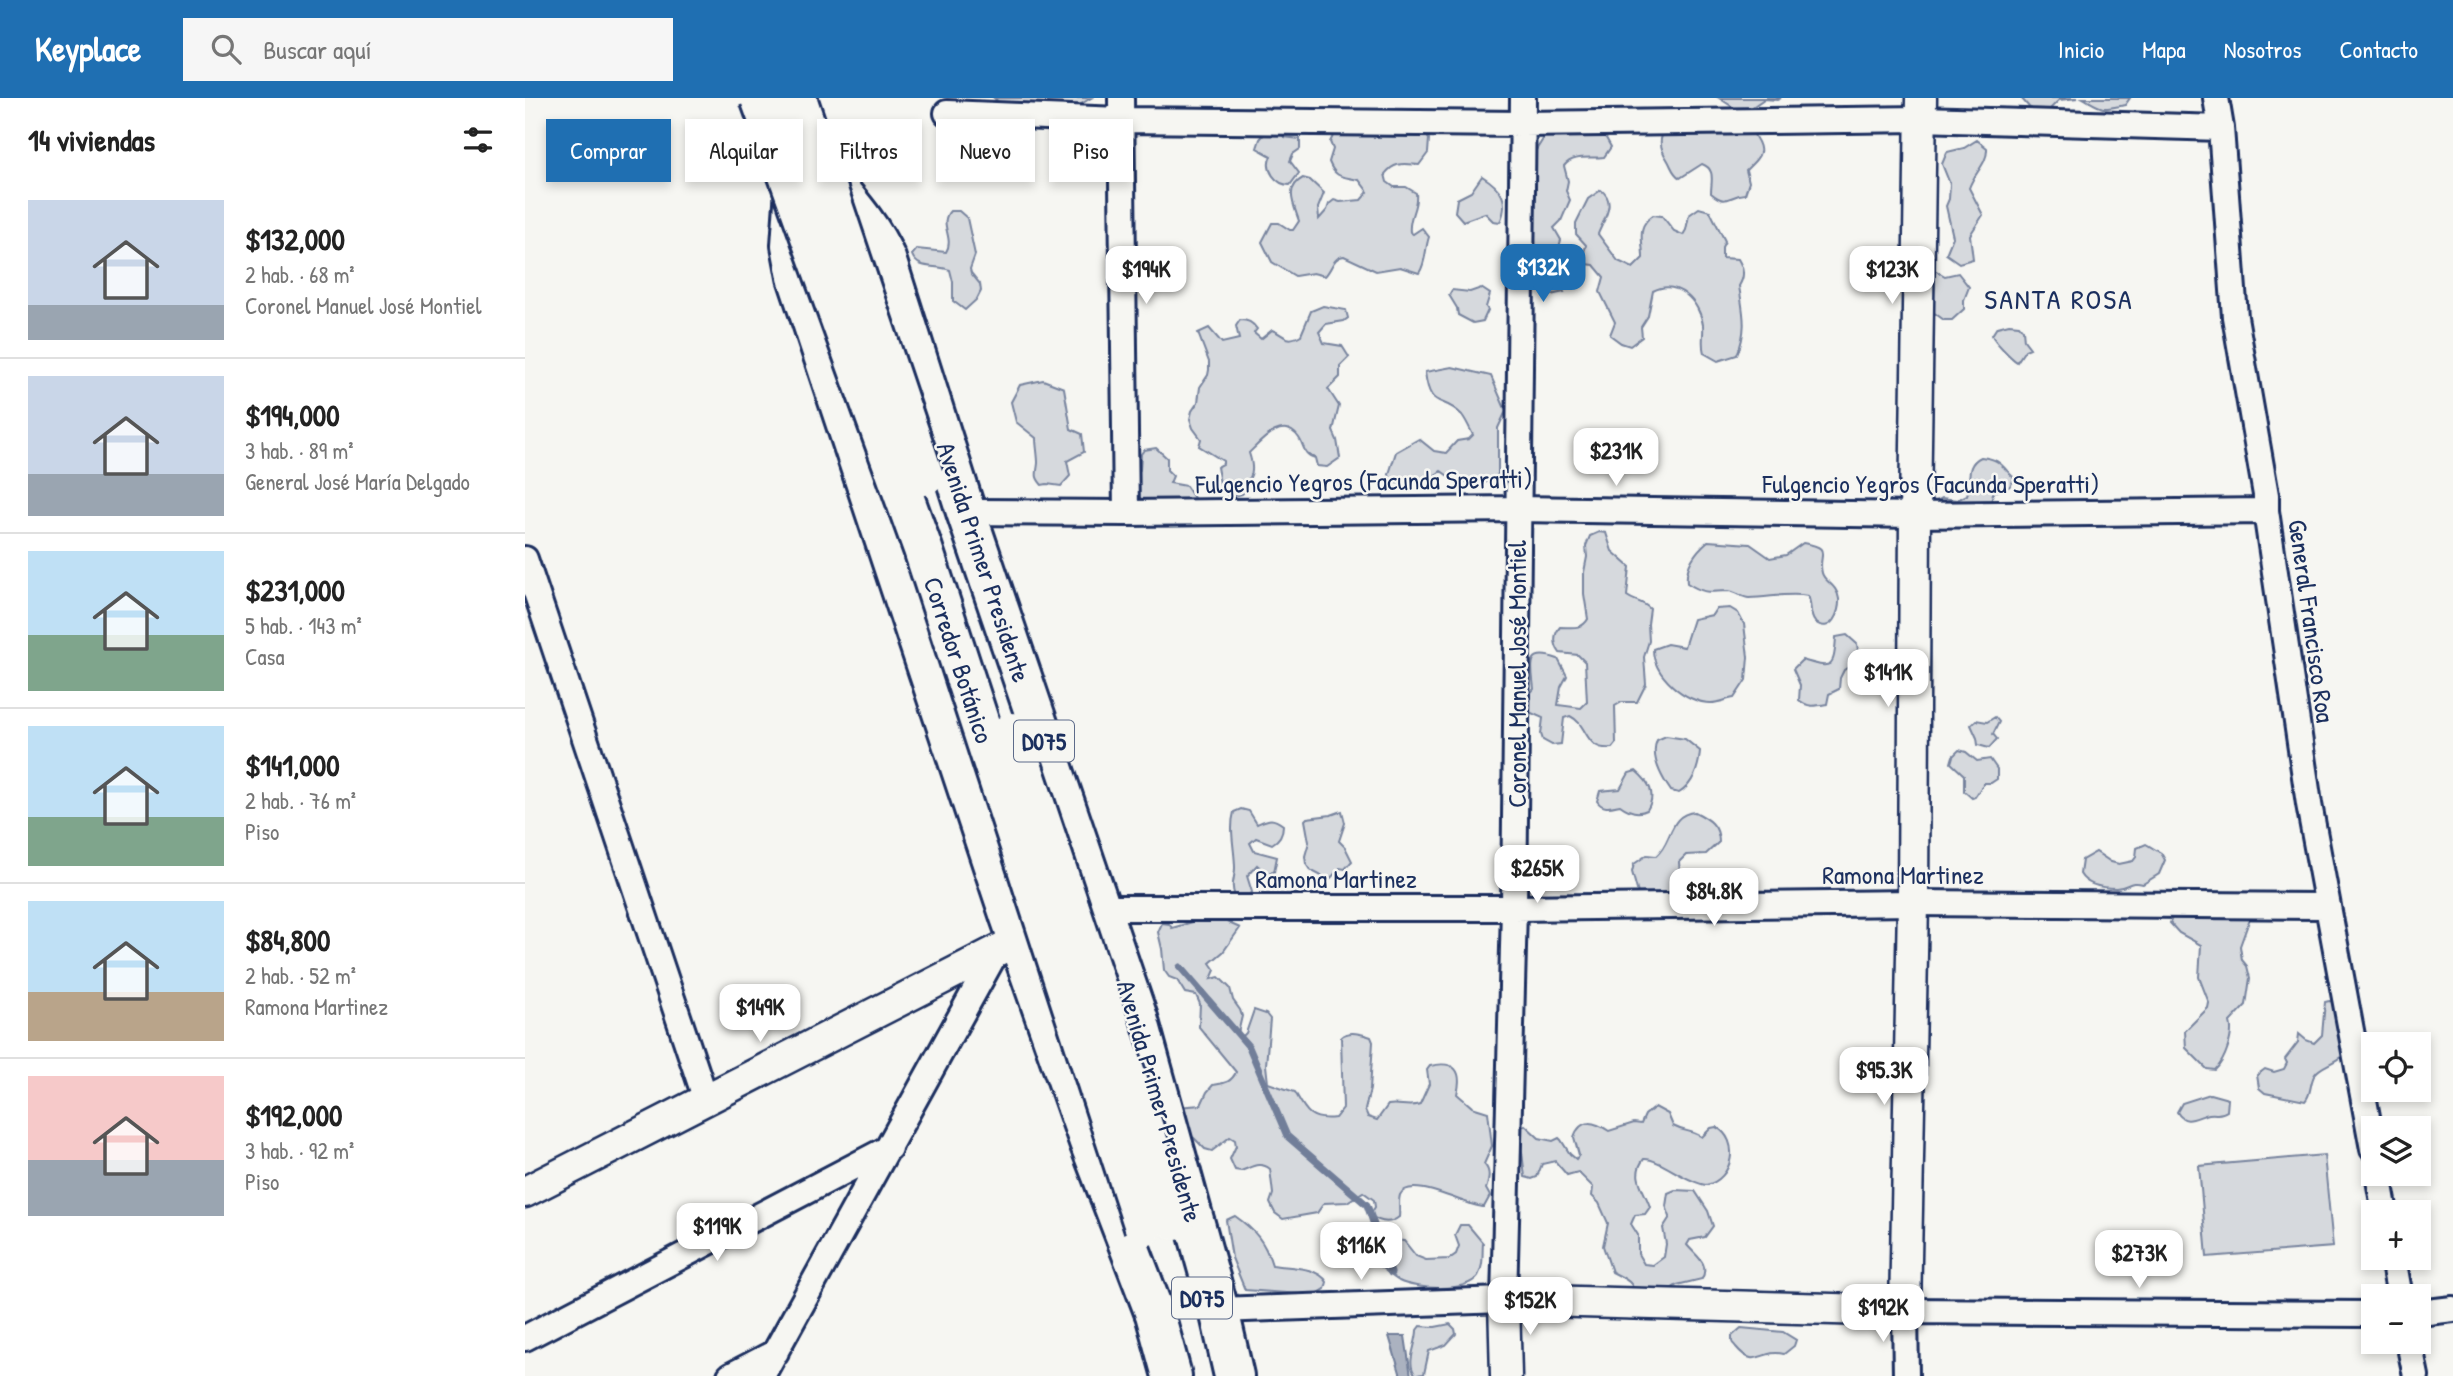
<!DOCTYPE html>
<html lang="es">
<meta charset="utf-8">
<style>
body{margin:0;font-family:"Patrick Hand",sans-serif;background:#f6f6f6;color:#222;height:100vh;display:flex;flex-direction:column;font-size:26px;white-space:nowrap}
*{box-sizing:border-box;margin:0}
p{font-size:23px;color:#767676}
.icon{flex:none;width:38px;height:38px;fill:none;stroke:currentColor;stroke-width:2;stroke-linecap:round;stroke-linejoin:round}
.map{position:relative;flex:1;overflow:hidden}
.sheet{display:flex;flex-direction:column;background:#fff;width:525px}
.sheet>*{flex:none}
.hud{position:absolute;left:21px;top:21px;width:665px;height:63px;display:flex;gap:14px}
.controls{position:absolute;left:1836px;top:934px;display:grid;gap:14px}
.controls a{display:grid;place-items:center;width:70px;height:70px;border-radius:0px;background:#fff;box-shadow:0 4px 10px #0003;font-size:35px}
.price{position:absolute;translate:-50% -60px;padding:0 16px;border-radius:14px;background:#fff;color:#222;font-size:23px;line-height:46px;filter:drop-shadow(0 2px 4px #0008)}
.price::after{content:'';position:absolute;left:50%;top:42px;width:21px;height:16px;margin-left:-10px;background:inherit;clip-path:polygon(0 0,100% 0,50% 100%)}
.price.selected{background:#1f6fb2;color:#fff}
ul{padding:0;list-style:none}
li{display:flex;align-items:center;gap:21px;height:175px;padding:0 28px}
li+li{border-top:2px solid #e0e0e0}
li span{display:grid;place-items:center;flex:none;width:196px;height:140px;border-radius:0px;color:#555}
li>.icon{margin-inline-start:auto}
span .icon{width:84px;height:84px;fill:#fffc;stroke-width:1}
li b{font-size:30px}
h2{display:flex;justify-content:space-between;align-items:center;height:84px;padding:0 28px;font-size:30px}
.pill{padding:0 24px;border-radius:0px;background:#fff;box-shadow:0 4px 10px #0003;font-size:24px;line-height:63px}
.pill.selected{background:#1f6fb2;color:#fff}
header{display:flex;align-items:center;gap:42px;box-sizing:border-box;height:98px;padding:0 35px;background:#1f6fb2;color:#fff}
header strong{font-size:33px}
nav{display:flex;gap:38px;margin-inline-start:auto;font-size:24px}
.search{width:490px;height:63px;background:#f6f6f6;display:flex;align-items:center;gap:18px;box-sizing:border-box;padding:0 24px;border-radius:0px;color:#767676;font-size:26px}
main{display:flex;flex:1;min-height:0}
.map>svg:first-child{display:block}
</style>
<header>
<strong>Keyplace</strong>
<div class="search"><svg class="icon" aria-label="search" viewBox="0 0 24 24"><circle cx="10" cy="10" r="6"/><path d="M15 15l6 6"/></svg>Buscar aquí</div>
<nav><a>Inicio</a><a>Mapa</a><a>Nosotros</a><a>Contacto</a></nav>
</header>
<main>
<section class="sheet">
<h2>14 viviendas<svg class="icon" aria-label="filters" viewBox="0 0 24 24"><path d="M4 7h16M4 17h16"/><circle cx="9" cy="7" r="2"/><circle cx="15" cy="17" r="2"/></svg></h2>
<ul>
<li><span style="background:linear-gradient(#c9d6e8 75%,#9aa5b1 0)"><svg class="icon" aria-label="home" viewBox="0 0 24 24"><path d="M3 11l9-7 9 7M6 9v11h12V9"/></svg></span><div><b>$132,000</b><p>2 hab. · 68 m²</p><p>Coronel Manuel José Montiel</p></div></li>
<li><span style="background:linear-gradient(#c9d6e8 70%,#9aa5b1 0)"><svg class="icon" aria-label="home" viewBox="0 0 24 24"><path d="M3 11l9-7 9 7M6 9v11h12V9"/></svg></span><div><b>$194,000</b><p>3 hab. · 89 m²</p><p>General José María Delgado</p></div></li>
<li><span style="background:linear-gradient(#bfe0f5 60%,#7fa58c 0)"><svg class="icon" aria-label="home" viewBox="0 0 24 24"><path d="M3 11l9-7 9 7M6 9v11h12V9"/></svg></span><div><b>$231,000</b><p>5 hab. · 143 m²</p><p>Casa</p></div></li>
<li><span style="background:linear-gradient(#bfe0f5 65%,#7fa58c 0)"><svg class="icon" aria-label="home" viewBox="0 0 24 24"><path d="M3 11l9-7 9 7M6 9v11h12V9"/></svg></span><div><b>$141,000</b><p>2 hab. · 76 m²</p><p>Piso</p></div></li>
<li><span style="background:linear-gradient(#bfe0f5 65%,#b9a48a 0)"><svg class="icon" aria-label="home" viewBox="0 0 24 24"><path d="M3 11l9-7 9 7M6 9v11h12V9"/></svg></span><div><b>$84,800</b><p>2 hab. · 52 m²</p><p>Ramona Martinez</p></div></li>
<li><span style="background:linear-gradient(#f6c9c9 60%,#9aa5b1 0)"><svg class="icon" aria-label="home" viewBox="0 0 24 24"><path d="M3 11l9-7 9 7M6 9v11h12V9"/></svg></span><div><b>$192,000</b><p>3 hab. · 92 m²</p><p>Piso</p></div></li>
</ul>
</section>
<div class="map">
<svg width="1928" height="1278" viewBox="0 0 1928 1278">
<rect width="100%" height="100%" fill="#f6f6f2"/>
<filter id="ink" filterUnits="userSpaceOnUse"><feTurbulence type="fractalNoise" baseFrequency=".0143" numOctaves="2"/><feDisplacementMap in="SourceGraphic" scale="14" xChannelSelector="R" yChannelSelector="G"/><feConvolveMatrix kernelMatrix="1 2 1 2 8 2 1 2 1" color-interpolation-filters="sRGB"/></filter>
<g filter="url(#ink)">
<path fill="#d6d9dd" stroke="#78849e" stroke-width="2" d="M469 0H566L546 12 474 4Z
M1194 0H1256L1252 2 1239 1 1223 12 1214 13Z
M1496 0H1553L1534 2 1524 12 1514 16 1504 9Z
M1558 0H1605L1600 7C1575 12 1579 12 1558 0Z
M1165 21 1184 37H1195L1201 30 1226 33C1241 53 1237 56 1221 72L1224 84 1220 96C1204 97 1202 109 1186 95 1186 83 1191 71 1177 66L1155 80C1147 75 1147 69 1142 61 1126 36 1143 28 1165 21Z
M743 32 755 33 759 39 775 41V51L768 56 765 63 774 75 765 87C751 87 739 71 746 58L732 50 735 41Z
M811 32 898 34 904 41 903 55 894 67C879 66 870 63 860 76L862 84 869 89H881L891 95C893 110 883 119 885 134L888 136 897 130 904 139C900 150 901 166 894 175L875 169 851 173 819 158C808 159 807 171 800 178L788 175 770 178 747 164 737 144 747 125H754L765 132H768L774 123C769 107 759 90 778 80L785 82 799 95 793 110 794 121 802 112 804 106 809 102 815 104 836 102 843 94 834 82C817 78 811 81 804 64L808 51 805 44Z
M1072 35 1081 40 1086 49 1079 59C1064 61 1049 56 1039 68L1043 83 1041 93 1045 102 1036 123 1029 130 1036 142 1034 149 1026 150 1031 158 1025 172 1039 194 1026 197 1010 191 1006 164 1010 153 1005 144 1008 57 1020 38Z
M1452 42 1462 50C1463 65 1449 75 1444 90L1458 117 1445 137 1448 161 1434 165 1421 156 1428 139 1421 108 1424 101 1425 86 1417 66 1422 54 1439 50Z
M957 78C976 90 985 102 975 124L968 123 960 115 938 123 930 114 932 101 946 94Z
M1076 92C1092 104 1079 121 1073 136L1093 163 1108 170 1118 160C1118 141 1111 129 1128 117L1137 118 1149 133 1158 137 1161 132 1164 117 1174 110 1185 113 1200 143 1197 149V160L1213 161C1219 171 1220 178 1214 188 1218 215 1223 230 1212 257L1193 263 1179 255C1176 245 1179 237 1178 227 1175 204 1152 180 1128 193L1123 218 1116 229 1117 239 1105 248 1096 245 1085 237 1090 224 1075 194 1079 179 1069 167 1061 166 1052 170 1046 166 1047 161 1059 155 1061 147 1051 136V125L1063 101Z
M425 113H434L442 120 450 157 445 171 446 175 455 186 456 193 452 201 440 212 428 203V184L425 172C411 166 393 173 387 157L392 151 421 154C430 140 413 126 425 113Z
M1408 171 1420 178 1433 175 1444 189 1439 202V211L1427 222H1419L1404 211Z
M956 190 965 196 961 209 963 212 958 223 948 225 933 217 932 210 924 197 927 192 945 194Z
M798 208 821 212 823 220 819 223 801 226 794 234 799 245 817 248 824 259 815 268V279L803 291 814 308 808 333 812 342 815 360 802 369 792 368 790 360C778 357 780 349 774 340 758 317 736 343 724 355 726 361 729 370 726 377 724 383 721 384 721 392L717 396 705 399 696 391 692 369 698 366V363L674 348 676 341 668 330 665 321 667 313 673 304 675 289 683 277 684 272V264L673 235 684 230 697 245 714 241 711 228 715 222C723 222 727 224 732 231L729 235 736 241 747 232C760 236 760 246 776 237L786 213Z
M1484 226 1494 227 1498 232 1499 242 1505 250 1500 252 1492 264C1486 260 1469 243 1467 237L1472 229Z
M927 269 966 278 981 313 973 330V376L963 384 948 385 929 382 916 373 903 382 887 380 878 386 865 384 864 376 871 354 894 341 909 353 921 355 932 343 944 341 948 337C945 331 941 322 937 317 917 296 905 314 900 274Z
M518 282 539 290 546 331 557 336 559 354 542 363 545 378 536 388 522 386 517 387C509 378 512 376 513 365 513 357 511 348 511 340L491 324 486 304 495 287Z
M631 350 642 360V372L648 378 645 385 661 388 677 412 621 414 613 402 605 378 615 372 616 356 619 352Z
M1456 359C1475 361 1476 367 1489 380 1486 392 1478 391 1468 394L1466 406 1411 407 1412 403 1417 400 1432 402 1442 397C1447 383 1439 367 1456 359Z
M1074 434 1081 435 1087 453 1105 469 1102 498C1110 504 1118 503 1125 511L1123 526 1124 543 1119 559 1121 586 1112 604H1097L1090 608 1091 645 1087 650C1059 653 1064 627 1045 618L1039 620 1036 646 1027 647 1018 642 1016 636 1018 620 1002 613V599L1009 591C1007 569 1000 549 1033 561L1042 578 1036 589 1033 607 1056 610 1062 604 1060 564 1053 557 1035 555C1029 547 1028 537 1035 529 1046 529 1057 532 1063 521L1059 496V474L1062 459 1061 448 1065 438Z
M1183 443 1225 446 1245 460 1261 457 1278 445C1309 450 1292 456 1297 475 1299 484 1312 486 1314 501 1315 514 1306 537 1290 524 1284 518 1287 505 1283 498 1263 494 1244 500 1224 500 1217 500 1211 493 1203 493 1185 494 1179 496 1162 485 1160 467 1170 454 1183 443Z
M1205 510 1213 515 1219 526 1223 559 1221 582 1209 600C1202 601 1194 605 1186 605 1160 605 1128 577 1128 551L1142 546 1159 549 1168 521 1187 517 1191 511Z
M1322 537 1332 546 1333 552 1327 567 1319 572 1315 580 1314 591 1304 596 1302 606C1291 608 1283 610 1274 602L1275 587 1268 571 1277 562C1307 571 1309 571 1311 539Z
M1470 619 1474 624 1468 636 1472 641 1464 650 1453 647 1452 640 1446 627 1451 622 1462 624Z
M1141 638 1160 641 1175 653C1174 669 1168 687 1154 695L1146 693C1137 680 1125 658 1132 642Z
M1434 652 1441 654 1452 663 1465 661 1472 671V681L1466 685H1459L1450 699 1447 700 1439 693V677L1426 665 1428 658Z
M1111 673C1124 684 1132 696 1122 712 1112 717 1103 713 1095 707 1086 709 1078 712 1072 703L1075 693 1095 691 1104 675Z
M716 711 724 713 732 726C744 721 747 719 758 727 758 735 754 742 747 746L731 740 725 745 729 753 752 759 749 774 741 775 732 767 722 778 727 794 718 800 710 798C705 786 710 781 710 770 710 752 704 732 709 714Z
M817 713 820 725 814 743 820 749 827 763 820 771 815 770 804 782 785 772 781 766 780 758 784 744 780 722 782 720 806 717Z
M1170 714C1184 721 1194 727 1194 744L1181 756 1161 757 1154 764 1156 788 1147 800 1114 799 1107 774 1109 766 1122 757 1131 758C1148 744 1143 716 1170 714Z
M1621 746 1636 755 1640 762 1634 776 1618 786C1604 782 1603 790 1591 790 1578 790 1562 788 1555 776L1557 762 1571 754 1586 764 1594 766 1608 763 1611 759 1612 750Z
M1648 817H1723L1724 823 1715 848 1717 862 1722 868 1725 880 1721 907 1705 924C1709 937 1700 963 1690 972L1682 971 1661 950 1660 933 1683 910 1684 905 1674 879 1676 847 1654 835 1645 825Z
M688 818 715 830 698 854 685 865 690 872 686 881 694 879 705 890 708 902 715 912 717 918 713 935 718 938 721 935 729 912 741 916 745 921 741 967 743 985 770 994C781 1014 785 1023 810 1020L818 1010 816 939C824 932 837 936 846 939L848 944 845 991 840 1012 843 1019 852 1022 863 1007C874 1005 884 1010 895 1006L904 986 902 972 905 968C930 962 938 973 932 996L947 1009 963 1014 967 1048 959 1066C966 1073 964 1082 961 1091L965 1098 959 1109C943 1109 885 1076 875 1097 873 1103 875 1112 874 1119 864 1127 854 1124 845 1117L850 1109 849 1102 838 1094 822 1104 799 1105 792 1115 758 1121 750 1115 745 1105 748 1096 745 1071C735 1063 727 1069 716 1073L710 1072 705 1061 711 1048 710 1042 705 1039 687 1053 680 1051 669 1040 653 1035 652 1009 676 1007 682 994 688 987C699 985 706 985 711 974L674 929 675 906 671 897 660 895 652 882 644 879 639 872 637 851 633 834 637 825 644 826 647 830Z
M1804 903 1810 904 1818 957C1810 965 1795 968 1790 976 1784 986 1787 996 1780 1003L1740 995 1734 990 1732 977 1740 971 1749 974 1759 971 1762 965 1760 961 1773 944 1774 936 1781 942 1789 945 1797 937 1800 904Z
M1685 996 1703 1001 1702 1013C1695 1018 1692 1015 1684 1016 1672 1018 1661 1029 1652 1014L1657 1005Z
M1130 1009 1143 1016 1148 1028C1159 1034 1166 1032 1177 1039L1186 1030 1191 1029C1216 1042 1208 1082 1181 1087 1160 1084 1134 1060 1119 1061 1105 1078 1120 1092 1125 1109L1120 1116 1110 1117 1106 1126 1113 1137V1156L1119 1166 1128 1167 1139 1159 1141 1146 1138 1130 1145 1119 1141 1108 1143 1095 1150 1092 1170 1093 1183 1113 1188 1128 1180 1139 1165 1142 1162 1147C1171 1158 1185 1165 1177 1181L1152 1187 1141 1194 1111 1197C1107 1182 1100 1181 1087 1174L1078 1148 1083 1125 1074 1105 1067 1098 1068 1089 1053 1074 1042 1077 1030 1063 1017 1066 1012 1079 1007 1081 1000 1079 997 1054 993 1043 995 1030 1000 1027 1014 1040 1028 1043 1034 1040 1036 1042 1045 1056 1051 1061 1054 1057 1049 1039C1056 1019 1070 1024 1084 1033L1109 1025 1116 1026 1120 1017Z
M1799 1057 1808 1149 1682 1159 1674 1068Z
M710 1118C730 1132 740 1144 747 1167 764 1170 792 1168 802 1184L800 1191 790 1197 720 1192 707 1160 701 1122Z
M935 1127H943L958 1145C957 1156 959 1168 953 1178 941 1195 890 1191 874 1183 867 1179 862 1174 856 1169L855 1154 867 1142 879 1143 891 1158 901 1162 924 1161 931 1156 934 1148 930 1137Z
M925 1226 930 1231 931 1236 921 1247 904 1253 899 1276 891 1277C880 1265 892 1247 892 1232L895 1228 910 1229Z
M1216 1230 1258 1234 1271 1242 1269 1248 1259 1256C1236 1250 1231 1273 1211 1249 1206 1242 1207 1248 1207 1238Z"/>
<path fill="#abb2c0" stroke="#717e99" stroke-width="2" d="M864 1238H880L886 1278H876Z"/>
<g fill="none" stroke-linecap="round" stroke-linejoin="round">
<path stroke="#717e99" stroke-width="7" d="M655 869 724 949 762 1038 842 1107 866 1175"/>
<g stroke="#1b2f5e" stroke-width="30">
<path id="minor" d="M596 0 601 415
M1691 0 1696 30 1710 219 1741 397V413L1784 706 1848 1051
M422 15 595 22 997 26 1396 21 1696 30
M441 414 601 415 992 411 1390 417 1741 413
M0 461 181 1002
M576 810H989L1388 805 1803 808
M1853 1076 1860 1115
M1868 1160 1875 1199
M694 1212 979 1202 989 810 998 0
M1894 1215 1928 1211
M0 1240 364 1050
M1884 1244 1891 1278
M205 1278 251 1254
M237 1278 471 854
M1381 1278 1380 1213 1848 1216"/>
</g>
<g stroke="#1b2f5e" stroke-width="35">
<path id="tertiary" d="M0 1094 493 842
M981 1278 979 1202 1380 1213 1388 805 1390 417 1396 0"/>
</g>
<g stroke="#1b2f5e" stroke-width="44">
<path id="trunk" d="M294 68C319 99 345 125 361 161L441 414 613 920 694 1212 709 1278
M270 91 266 147 272 179 485 819 564 1044 630 1216 647 1278"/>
</g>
<use href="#minor" stroke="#f6f6f2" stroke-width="24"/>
<use href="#tertiary" stroke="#f6f6f2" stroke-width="30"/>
<use href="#trunk" stroke="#f6f6f2" stroke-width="38"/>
<g stroke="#1b2f5e" stroke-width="44" stroke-linecap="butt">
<path id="motorway-bridge" d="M235 0 398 451 619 1129
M272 0 399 378
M486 634 650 1123"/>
</g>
<use href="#motorway-bridge" stroke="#f6f6f2" stroke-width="38"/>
</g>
</g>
<g text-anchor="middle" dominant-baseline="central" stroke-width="5" stroke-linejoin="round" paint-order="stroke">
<g fill="#f6f6f2" stroke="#5d6b8a" stroke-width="2">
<rect x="489" y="622.5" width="60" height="41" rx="5"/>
<rect x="647" y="1179.5" width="60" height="41" rx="5"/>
</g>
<g font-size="24" font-weight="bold" fill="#1b2f5e">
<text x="519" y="643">D075</text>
<text x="677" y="1200">D075</text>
</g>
<g font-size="26" fill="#1b2f5e" stroke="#f6f6f2">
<text transform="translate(839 383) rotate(-1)">Fulgencio Yegros (Facunda Speratti)</text>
<text x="1406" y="385">Fulgencio Yegros (Facunda Speratti)</text>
<text transform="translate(459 464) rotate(72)">Avenida Primer Presidente</text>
<text transform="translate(1787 523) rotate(82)">General Francisco Roa</text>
<text transform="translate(434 562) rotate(72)">Corredor Botánico</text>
<text transform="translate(991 576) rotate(-90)">Coronel Manuel José Montiel</text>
<text x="1378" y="776">Ramona Martinez</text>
<text x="811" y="780">Ramona Martinez</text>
<text transform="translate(635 1003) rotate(74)">Avenida Primer Presidente</text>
</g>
<g font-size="28" letter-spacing="2" fill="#1b2f5e" stroke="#f6f6f2">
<text x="1534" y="201">SANTA ROSA</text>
</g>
</g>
</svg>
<div class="controls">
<a><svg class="icon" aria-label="locate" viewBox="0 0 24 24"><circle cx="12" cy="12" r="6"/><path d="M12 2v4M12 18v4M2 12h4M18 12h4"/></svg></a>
<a><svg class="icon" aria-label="layers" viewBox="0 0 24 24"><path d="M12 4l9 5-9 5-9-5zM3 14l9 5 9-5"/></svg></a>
<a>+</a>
<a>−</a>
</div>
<b class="price selected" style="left:1018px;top:206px">$132K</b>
<b class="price" style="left:621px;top:208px">$194K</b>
<b class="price" style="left:1367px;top:208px">$123K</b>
<b class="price" style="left:1091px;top:390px">$231K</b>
<b class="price" style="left:1363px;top:611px">$141K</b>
<b class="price" style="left:1012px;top:807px">$265K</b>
<b class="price" style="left:1189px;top:830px">$84.8K</b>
<b class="price" style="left:235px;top:946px">$149K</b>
<b class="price" style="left:1359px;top:1009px">$95.3K</b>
<b class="price" style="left:192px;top:1165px">$119K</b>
<b class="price" style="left:836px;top:1184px">$116K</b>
<b class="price" style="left:1614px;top:1192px">$273K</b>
<b class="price" style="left:1005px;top:1239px">$152K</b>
<b class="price" style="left:1358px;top:1246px">$192K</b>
<div class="hud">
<a class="pill selected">Comprar</a>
<a class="pill">Alquilar</a>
<a class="pill">Filtros</a>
<a class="pill">Nuevo</a>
<a class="pill">Piso</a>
</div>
</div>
</main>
